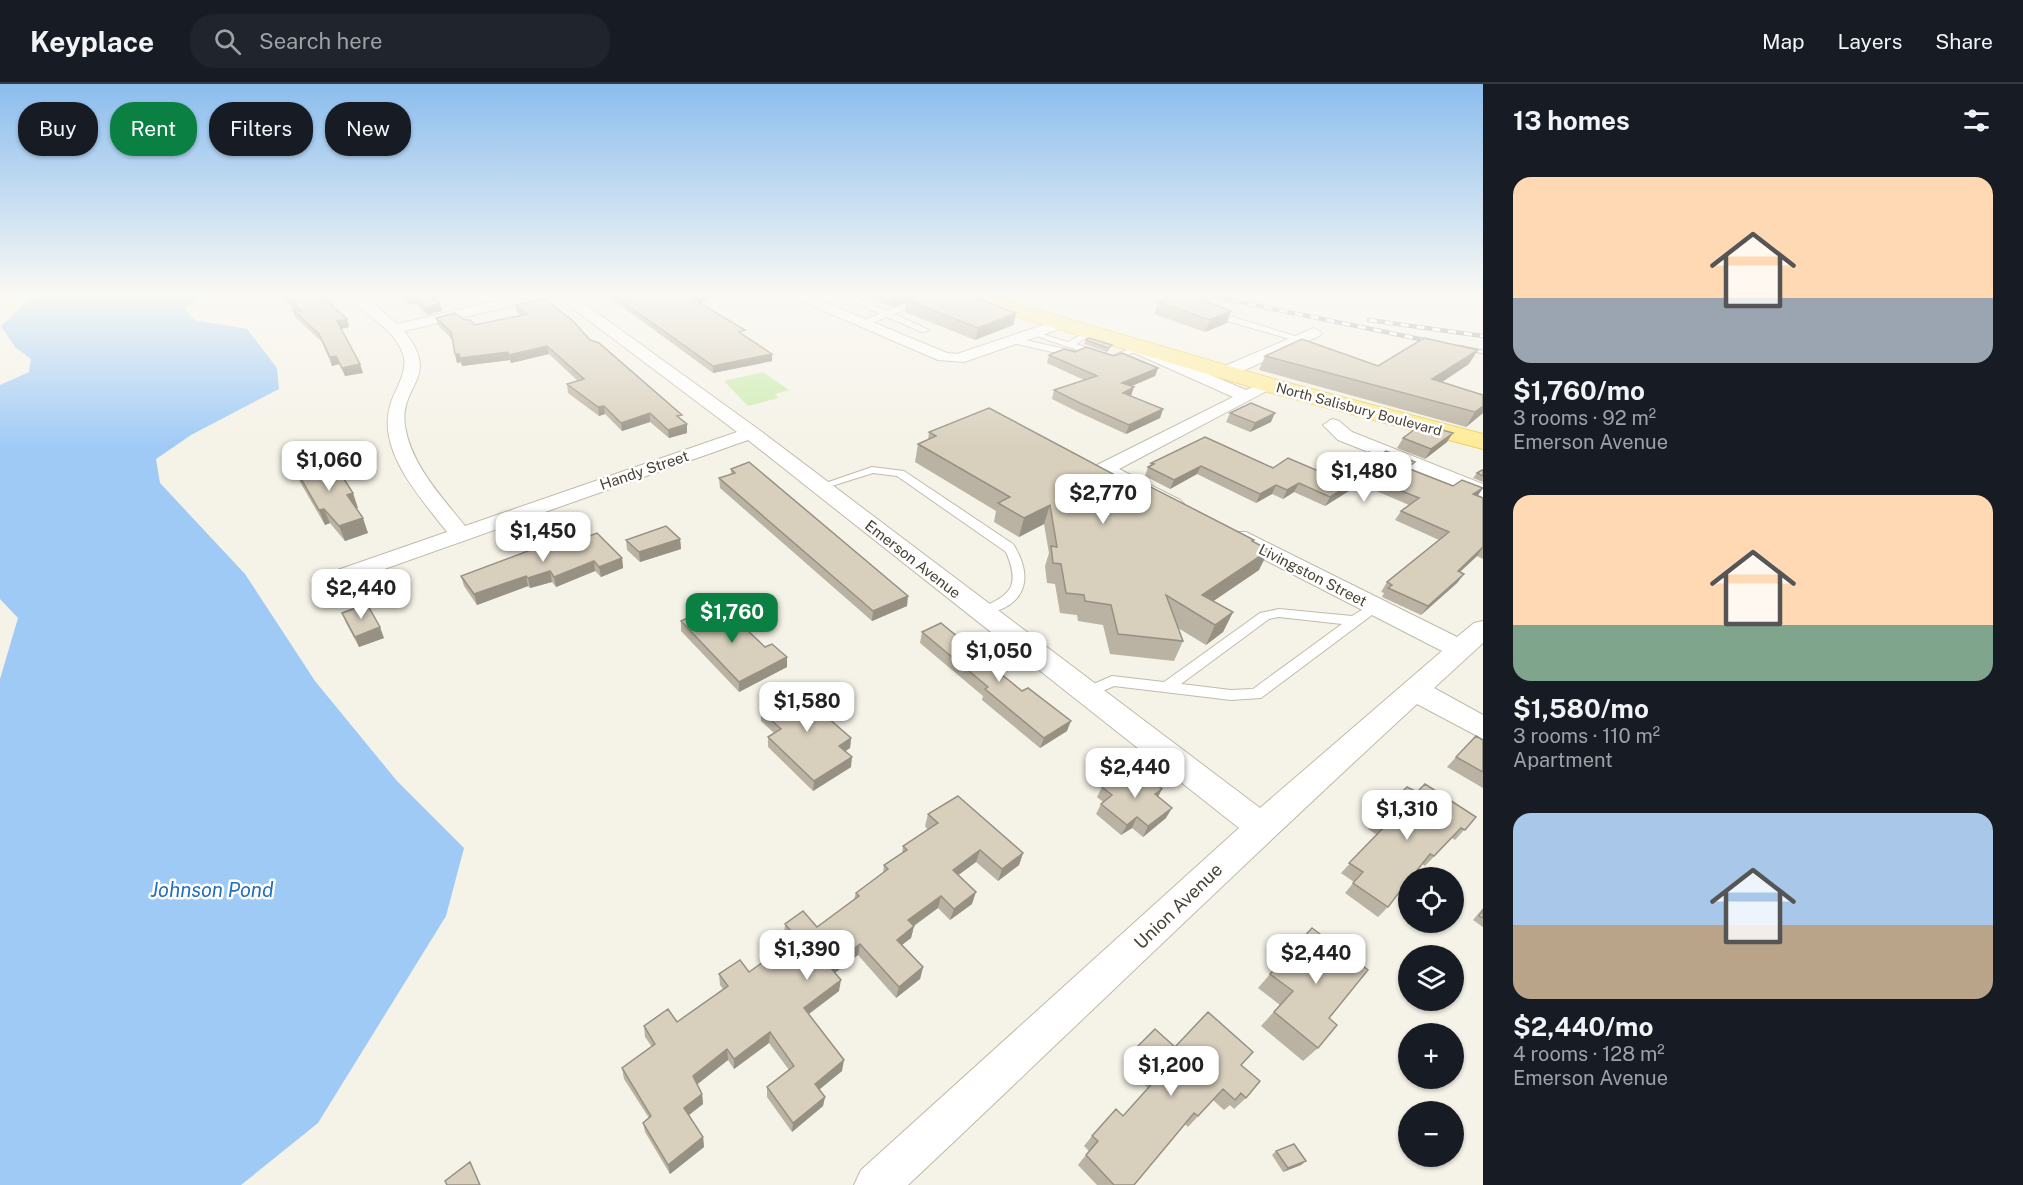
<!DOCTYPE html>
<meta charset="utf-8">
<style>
body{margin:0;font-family:"Public Sans",sans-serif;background:#20242c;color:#f1f3f6;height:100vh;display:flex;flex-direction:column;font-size:22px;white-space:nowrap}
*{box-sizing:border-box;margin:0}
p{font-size:20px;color:#9ea1a6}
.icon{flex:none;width:33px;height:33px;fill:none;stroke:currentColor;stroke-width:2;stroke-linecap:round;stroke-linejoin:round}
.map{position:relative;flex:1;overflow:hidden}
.drawer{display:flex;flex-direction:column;background:#171b24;width:540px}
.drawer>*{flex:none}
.top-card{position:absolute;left:18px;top:18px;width:570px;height:54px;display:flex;gap:12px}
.controls{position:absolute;left:1398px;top:783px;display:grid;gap:12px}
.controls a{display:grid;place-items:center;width:66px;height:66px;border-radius:50%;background:#171b24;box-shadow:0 2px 4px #0004;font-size:30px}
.price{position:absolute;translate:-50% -51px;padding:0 14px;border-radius:12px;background:#fff;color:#222;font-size:20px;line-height:39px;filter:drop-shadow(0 2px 3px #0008)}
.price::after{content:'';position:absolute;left:50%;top:36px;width:18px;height:14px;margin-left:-9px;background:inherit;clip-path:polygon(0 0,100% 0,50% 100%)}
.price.current{background:#0b8043;color:#fff}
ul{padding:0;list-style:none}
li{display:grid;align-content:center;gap:12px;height:318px;padding:0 30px}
li span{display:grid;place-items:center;height:186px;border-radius:18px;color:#555}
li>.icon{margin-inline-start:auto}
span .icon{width:108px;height:108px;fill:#fffc;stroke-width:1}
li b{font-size:26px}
h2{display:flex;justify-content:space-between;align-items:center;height:72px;padding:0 30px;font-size:26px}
.pill{padding:0 21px;border-radius:24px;background:#171b24;box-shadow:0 2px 4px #0004;font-size:21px;line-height:54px}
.pill.current{background:#0b8043;color:#fff}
header{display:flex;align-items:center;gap:36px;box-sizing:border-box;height:84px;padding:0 30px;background:#171b24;border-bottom:2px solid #363941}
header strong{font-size:28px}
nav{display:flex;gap:33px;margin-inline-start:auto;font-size:21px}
.search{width:420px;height:54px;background:#20242c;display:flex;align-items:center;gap:15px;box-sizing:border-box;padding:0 21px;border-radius:24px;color:#9ea1a6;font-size:22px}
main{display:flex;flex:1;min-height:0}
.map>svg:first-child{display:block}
</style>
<header>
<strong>Keyplace</strong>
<div class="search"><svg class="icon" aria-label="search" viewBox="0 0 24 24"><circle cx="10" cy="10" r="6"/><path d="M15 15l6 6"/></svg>Search here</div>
<nav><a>Map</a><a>Layers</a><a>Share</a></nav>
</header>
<main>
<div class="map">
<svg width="1483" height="1101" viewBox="0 0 1483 1101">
<rect width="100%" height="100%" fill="#f5f2e7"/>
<path fill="#caecad" d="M763 288 789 306 775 310 778 314 748 322 724 297Z"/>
<path fill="#9fcaf6" d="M42 210H205L185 225 194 236 247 245 277 284 279 305 191 351 156 375 160 399 245 490 315 597 397 697 464 764 446 832 318 1039 241 1101H0V595L18 534 0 515V301L29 288 31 275 16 264 1 242 31 214Z"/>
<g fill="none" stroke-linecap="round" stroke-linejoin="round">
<g stroke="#c1bba9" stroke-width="2">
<path id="service" d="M849 210 887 227 915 215H921V219L894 230 929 246 922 248 887 233 865 242H859V238L880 230 840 211Z
M1227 233H1233L1304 255 1297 257 1227 237Z
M1091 245 1095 247 1094 249 1076 260 1112 272 1137 262 1141 265 1112 278 1028 249 1032 247 1068 258Z
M1011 253 1074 267 1078 270 1074 273 1008 258V254Z
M872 383 904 387 1013 460C1030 486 1030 514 999 526 992 530 985 534 977 532L975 529 977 526C1008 512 1022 505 1006 468L897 392 873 389 819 406 814 403Z
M1375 518 1380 519 1382 522 1380 525 1261 614 1231 616 1114 602 1087 614 1082 613 1080 609 1082 605 1112 592 1164 598 1260 529 1279 525 1352 532ZM1279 533 1342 540 1253 605 1231 606 1181 600 1269 535Z"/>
</g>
<g stroke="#c1bba9" stroke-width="2">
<path id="minor" d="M346 210H362L397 240 526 210H553L546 214 404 247C442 294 399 300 405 342 411 381 442 413 465 442L737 348 554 210H571L758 345 1260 724 1442 567 1230 458 1227 453 1230 448H1246L1457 553 1474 539 1483 537V559L1434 604 1483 631V655L1417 620C1245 778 1078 941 908 1101H854L861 1086 1239 744 748 356 342 500 334 502 326 500 322 495 326 490 447 448C421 414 377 368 390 322 394 306 409 288 403 270 394 243 363 231 346 210Z
M785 210H805L947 269 957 270 1058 236H1068L1071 239 1068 242 964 278 938 276Z
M1314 244 1322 249 1319 252 1232 292H1220L1218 288 1220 284Z
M1136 259 1246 306 1269 296 1278 301 1119 385 1180 416 1184 420 1180 424 1173 426 1097 389 1094 385 1097 381 1233 313 1130 267 1128 264Z
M1332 335 1339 337 1352 348 1483 400V413L1338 356 1323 341Z"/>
</g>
<g stroke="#eed05d" stroke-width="2">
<path id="primary" d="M952 210H982L1277 296 1483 350V365L1261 306 954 214Z"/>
</g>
<use href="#service" fill="#fff" fill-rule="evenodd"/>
<use href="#minor" fill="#fff" fill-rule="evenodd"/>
<use href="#primary" fill="#ffeb96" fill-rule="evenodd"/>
<g stroke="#979797" stroke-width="4.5">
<path id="rail" d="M1201 210 1439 259
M1369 236 1483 252
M1460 263 1483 268"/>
</g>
<use href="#rail" stroke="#fff" stroke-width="3" stroke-dasharray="8" stroke-linecap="butt"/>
</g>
<path fill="#bab2a2" d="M280 210H312L349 243 341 245 363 289 345 292 339 280 332 282 322 258 295 233 293 226H295Z
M395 210H451L433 215 442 227 427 231 417 221V219L409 221Z
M605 210H717L707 214V217L700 219 745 252 772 270V277L713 289Z
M861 210H965L1016 229 1013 241 975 256 905 228 906 218 892 223Z
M1158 218 1227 239 1205 248 1154 230Z
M516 221 590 256 682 336 687 349 669 354 650 338 622 347 605 330 599 332 568 309 567 300 578 297 549 270 511 279 510 276 462 282 461 278 457 279 453 256 438 241 436 234 465 236 475 241 521 232 517 229Z
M1089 254 1110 265 1107 268 1084 260 1086 256Z
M1075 268 1114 272 1158 284 1155 292 1132 302 1131 312 1163 325 1160 334 1126 350 1078 328 1052 315 1054 306 1084 296 1047 279 1049 271Z
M1265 272 1378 282 1469 280 1442 298 1483 311V329L1466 343 1259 286Z
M1230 329 1271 338 1250 348 1226 338Z
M929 348 1141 405 1254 456 1253 458 1259 486 1213 517 1233 528 1223 548 1206 561 1178 544 1183 557 1174 577 1110 570 1103 541 1078 537 1077 531 1060 529 1055 500 1047 499 1045 482 1049 469 1044 440 1019 453 994 438 996 427 915 378 918 360 928 356Z
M1403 354 1447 358 1425 375 1397 364Z
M1356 374 1411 385 1453 402 1483 404 1477 412 1483 414V475L1477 472 1460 488 1464 490 1457 499 1421 531 1382 513 1384 509 1381 508 1387 498 1439 456 1395 436 1401 427 1409 421 1360 400 1325 422 1294 408 1283 415 1272 410 1256 419 1197 390 1170 405 1145 392 1148 383 1150 382 1151 379 1273 384 1323 389Z
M295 384H325L358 424H356L368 449 345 457 330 439 325 441 300 398Z
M731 385 907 522 872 537 720 404 719 394 731 390Z
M1483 386V398L1473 394 1477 389Z
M680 455 681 465 640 478 627 466 626 456Z
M549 467 622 474 623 484 601 493 595 487 556 503 552 498 530 504 528 502 477 521 464 502 461 492Z
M342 529 384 554 359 563 346 539Z
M723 532 765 563 787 573V583L739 608 681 547V537Z
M922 548 993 584 1022 607 1067 647 1040 664 982 616 983 612 920 559Z
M824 613 823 624 819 626 851 654 850 664 845 667 851 683 813 707 768 663V653L774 649 761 637V627Z
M1483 656V704L1447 683 1456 673Z
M1102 703 1158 713 1166 734 1143 753 1132 744 1121 751 1096 730 1101 720 1103 718 1097 713Z
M1417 708 1476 733 1455 756 1452 754 1425 782 1422 780 1388 823 1378 833 1345 809 1354 798 1341 789 1377 751 1368 745 1376 734Z
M928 730 1023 769 1019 781 998 797 976 778 958 791 972 820 950 836 938 824 914 842 911 854 902 861 923 883 920 895 896 914 858 871 835 889 839 907 809 930 842 987 819 1005 825 1013 823 1022 792 1048 767 1013V1003L789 986 769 959 734 985 728 976 697 1000 702 1010 703 1020 689 1031 703 1053 704 1063 670 1090 645 1048 643 1039 649 1034 624 995 622 984 652 963 645 953 644 942 677 938 723 905 720 901 719 890 749 888 790 859 784 851 785 840 817 843 854 815 856 809 883 789 884 781 902 769 903 762 928 746 925 742Z
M1483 824V843L1473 836Z
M1270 890 1329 934 1318 964 1303 977 1261 942 1280 921 1258 904Z
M1175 963 1241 981 1246 1014 1234 1025 1230 1021 1224 1026 1213 1016 1188 1043 1185 1040 1134 1101H1097L1078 1081 1089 1067 1084 1062 1092 1052 1123 1032 1148 1004 1124 980 1132 968Z
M1276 1067 1301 1081 1283 1088 1272 1071Z"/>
<path fill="#979184" d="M425 210H451L426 217Z
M491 210H507L492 214Z
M703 210H717L707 214V217L693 221V215Z
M895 210H921L907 216 906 218 892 223 893 211Z
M417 211 415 214 417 219 409 221 408 214Z
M440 220 442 227 427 231 425 224Z
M1231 227 1227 239 1205 248 1210 236Z
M1016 229 1013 241 975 256 978 244Z
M347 235 349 243 340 245 337 237Z
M547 262 549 270 511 279 509 271Z
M1478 266 1469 280 1424 310 1432 295Z
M508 268 510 276 462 282 461 278 457 279 455 270Z
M772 270V277L713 289V282Z
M336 272 339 280 332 282 330 273Z
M360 280 363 289 345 292 342 284Z
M1158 284 1155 292 1120 307 1122 299Z
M1134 303 1131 312 1123 309Z
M604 322 605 330 599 332 598 323Z
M1483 322V329L1466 343 1475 328Z
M1163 325 1160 334 1126 350 1129 341Z
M650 329V338L622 347 621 339Z
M1275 329 1271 338 1250 348 1255 339Z
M687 340V349L669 354 668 346Z
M1453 349 1447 358 1425 375 1431 365Z
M1201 382 1197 390 1170 405 1174 396Z
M1365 392 1360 400 1325 422 1330 413Z
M1299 399 1294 408 1283 415 1287 406Z
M1276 401 1272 410 1256 419 1260 410Z
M1483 404 1477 413 1473 410Z
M353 409 358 424 352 426 347 411Z
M1050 421 1044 440 1019 453 1024 434Z
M324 425 330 439 325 441 319 426Z
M363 434 368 449 345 457 339 442Z
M680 455 681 465 640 478 639 468Z
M1483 463 1477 472 1451 496 1458 487Z
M1269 466 1259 486 1196 529 1202 511Z
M622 474 623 484 601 493 599 483Z
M594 477 595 487 556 503 554 493Z
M550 487 552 498 530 504 528 494Z
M1464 490 1457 499 1421 531 1428 522Z
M526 492 528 502 477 521 474 510Z
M908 512 907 522 872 537 873 527Z
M1233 528 1223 548 1206 561 1215 541Z
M380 543 384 554 359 563 355 553Z
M787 573V583L739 608V598Z
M824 613 823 624 812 631V620Z
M1071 637 1067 647 1040 664 1044 654Z
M851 654 850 664 838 672 839 662Z
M852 673 851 683 813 707 814 697Z
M1162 705 1157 715 1155 710Z
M1172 724 1166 734 1143 753 1148 742Z
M1137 733 1132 744 1121 751 1127 741Z
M980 766 976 778 949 798 953 786Z
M1023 769 1019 781 998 797 1002 785Z
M976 808 972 820 950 836 954 825Z
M941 812 938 824 905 848 908 836Z
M914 842 911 854 894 867 897 856Z
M860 860 858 871 828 894 830 883Z
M923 883 920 895 896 914 899 903Z
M841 896 839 907 802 935 804 924Z
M770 948 769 959 734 985V975Z
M727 965 728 976 694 1003 693 992Z
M844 976 842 987 814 1010 815 1000Z
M702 1010 703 1020 685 1034 684 1024Z
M825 1013 823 1022 792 1048 793 1039Z
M703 1053 704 1063 670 1090 668 1081Z
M1306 1077 1301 1081 1283 1088 1288 1084Z"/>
<path fill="#d8cfbc" stroke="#979184" stroke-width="1.5" d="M284 210H312L314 213 320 211 347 235 337 237 360 280 342 284 336 272 330 273 319 250 293 226 301 227Z
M403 210H426L440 220 425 224 415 214 417 211 408 214Z
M612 210H707L693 215 745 246 739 248 772 270 713 282Z
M920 210H965L1016 229 978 244 907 216Z
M1179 210H1187L1231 227 1210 236 1158 218Z
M545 215 573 237 590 256 599 259 682 331 677 332 687 340 668 346 650 329 621 339 604 322 598 323 567 300 584 295 547 262 509 271 508 268 460 274 459 270H455L451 248 436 234 455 229 465 236H470L475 241 527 230 516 221Z
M1089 254 1112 261 1108 264 1086 256Z
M1424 254 1478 266 1432 295 1483 311V322L1475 328 1265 272 1302 255 1378 282Z
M1086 263 1114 272 1122 269 1158 284 1122 299 1134 303 1123 309 1163 325 1129 341 1080 319 1054 306 1097 292 1049 271 1064 265 1075 268Z
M1251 319 1275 329 1255 339 1230 329Z
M989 324 1141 405 1147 401 1254 456 1252 457 1269 466 1202 511 1233 528 1215 541 1166 511 1183 557 1118 550 1111 521 1085 517 1084 511 1066 509 1061 480 1053 479 1051 462 1057 463 1050 421 1024 434 998 419 1010 413 918 360 936 352 929 348Z
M1422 340 1453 349 1431 365 1403 354Z
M1205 353 1273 384 1288 374 1323 389 1352 372 1356 374 1369 368 1379 372 1386 367 1415 378 1407 384 1453 402 1462 396 1483 404 1473 410 1483 414V463L1458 487 1464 490 1428 522 1388 504 1392 501 1387 498 1449 448 1401 427 1419 414 1365 392 1330 413 1299 399 1287 406 1276 401 1260 410 1201 382 1174 396 1148 383 1154 380 1151 379Z
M320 377 325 384 335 381 353 409 347 411 363 434 339 442 324 425 319 426 295 384Z
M749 378 908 512 873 527 719 394 735 389 731 385Z
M1482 386H1483V392L1477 389Z
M666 442 680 455 639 468 626 456Z
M597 449 622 474 599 483 594 477 554 493 550 487 528 494 526 492 474 510 461 492 536 464 545 462 549 467Z
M367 520 380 543 355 553 342 529Z
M713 522 723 532 729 529 765 563 772 560 787 573 739 598 681 537Z
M941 539 958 553 962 551 995 579 990 581 1022 607 1028 604 1071 637 1044 654 985 605 988 603 922 548Z
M808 600 824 613 812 620 851 654 839 662 852 673 814 697 768 653 781 645 761 627Z
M1476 652 1483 656V688L1456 673Z
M1126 686 1143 698 1148 694 1162 705 1155 710 1172 724 1148 742 1137 733 1127 741 1101 720 1112 711 1102 703Z
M1425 700 1476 733 1465 746 1461 744 1434 772 1430 770 1411 794H1408V797L1388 823 1353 799 1363 788 1349 779 1386 741 1376 734 1407 703 1417 708Z
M958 712 1023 769 1002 785 980 766 953 786 976 808 954 825 941 812 908 836 914 842 897 856 923 883 899 903 860 860 830 883 841 896 804 924 844 976 815 1000 825 1013 793 1039 767 1003 794 982 770 948 734 975 727 965 693 992 702 1010 684 1024 703 1053 668 1081 643 1039 651 1032 622 984 655 960 644 942 668 925 677 938 728 902 719 890 740 876 749 888 797 854 785 840 803 827 817 843 859 812 856 809 888 785 884 781 907 766 903 762 938 739 928 730Z
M1483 826V834L1479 832Z
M1312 844 1368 886 1329 934 1337 941 1318 964 1274 928 1293 907 1270 890Z
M1208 928 1253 968 1241 981 1260 997 1246 1014 1241 1009 1235 1016 1223 1005 1198 1032 1194 1029 1134 1101H1114L1086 1071 1098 1057 1092 1052 1116 1025 1123 1032 1158 993 1132 968 1155 945 1175 963Z
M1294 1060 1306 1077 1288 1084 1276 1067Z
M470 1078 480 1101H447L445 1097Z"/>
<linearGradient id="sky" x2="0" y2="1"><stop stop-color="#8bbdee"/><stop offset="0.58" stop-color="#faf9f4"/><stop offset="1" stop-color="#faf9f4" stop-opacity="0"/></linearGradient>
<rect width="1483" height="364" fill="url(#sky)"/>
<g text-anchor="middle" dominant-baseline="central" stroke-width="5" stroke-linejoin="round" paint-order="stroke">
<g font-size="14" fill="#494335" stroke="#fff">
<text transform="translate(1359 325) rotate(15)">North Salisbury Boulevard</text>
</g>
<g font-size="15" fill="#494335" stroke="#fff">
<text transform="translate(644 386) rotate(-19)">Handy Street</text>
<text transform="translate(913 475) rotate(38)">Emerson Avenue</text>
<text transform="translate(1313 491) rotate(27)">Livingston Street</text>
</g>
<g font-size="18" fill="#494335" stroke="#fff">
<text transform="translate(1178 822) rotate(-44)">Union Avenue</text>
</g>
<g font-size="20" font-style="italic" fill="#256fbf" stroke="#fff">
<text x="212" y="806">Johnson Pond</text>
</g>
</g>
</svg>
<div class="controls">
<a><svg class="icon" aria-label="locate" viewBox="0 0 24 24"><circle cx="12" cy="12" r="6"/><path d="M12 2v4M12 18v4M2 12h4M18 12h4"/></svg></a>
<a><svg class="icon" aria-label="layers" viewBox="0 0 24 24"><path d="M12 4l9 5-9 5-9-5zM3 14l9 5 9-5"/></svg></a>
<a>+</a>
<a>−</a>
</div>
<b class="price" style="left:329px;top:408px">$1,060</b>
<b class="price" style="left:1364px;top:419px">$1,480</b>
<b class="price" style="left:1103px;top:441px">$2,770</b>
<b class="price" style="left:543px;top:479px">$1,450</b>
<b class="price" style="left:361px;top:536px">$2,440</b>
<b class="price current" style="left:732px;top:560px">$1,760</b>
<b class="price" style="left:999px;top:599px">$1,050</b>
<b class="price" style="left:807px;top:649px">$1,580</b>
<b class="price" style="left:1135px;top:715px">$2,440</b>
<b class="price" style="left:1407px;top:757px">$1,310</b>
<b class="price" style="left:807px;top:897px">$1,390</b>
<b class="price" style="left:1316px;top:901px">$2,440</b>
<b class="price" style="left:1171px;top:1013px">$1,200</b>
<div class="top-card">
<a class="pill">Buy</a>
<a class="pill current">Rent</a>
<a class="pill">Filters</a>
<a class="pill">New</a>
</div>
</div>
<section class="drawer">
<h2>13 homes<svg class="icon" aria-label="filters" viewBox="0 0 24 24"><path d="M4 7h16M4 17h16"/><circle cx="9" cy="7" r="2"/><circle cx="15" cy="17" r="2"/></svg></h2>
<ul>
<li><span style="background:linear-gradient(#ffd9b3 65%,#9aa5b1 0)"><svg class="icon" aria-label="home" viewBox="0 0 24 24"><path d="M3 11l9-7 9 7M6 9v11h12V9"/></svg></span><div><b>$1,760/mo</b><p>3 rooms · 92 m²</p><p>Emerson Avenue</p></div></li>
<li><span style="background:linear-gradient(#ffd9b3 70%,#7fa58c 0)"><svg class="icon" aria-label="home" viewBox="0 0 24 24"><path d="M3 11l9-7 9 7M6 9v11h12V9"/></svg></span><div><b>$1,580/mo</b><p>3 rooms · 110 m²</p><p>Apartment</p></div></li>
<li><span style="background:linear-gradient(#a9c7e8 60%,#b9a48a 0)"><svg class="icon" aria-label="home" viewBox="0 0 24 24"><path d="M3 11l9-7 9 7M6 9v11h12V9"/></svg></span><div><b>$2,440/mo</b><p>4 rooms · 128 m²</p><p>Emerson Avenue</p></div></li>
</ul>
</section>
</main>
